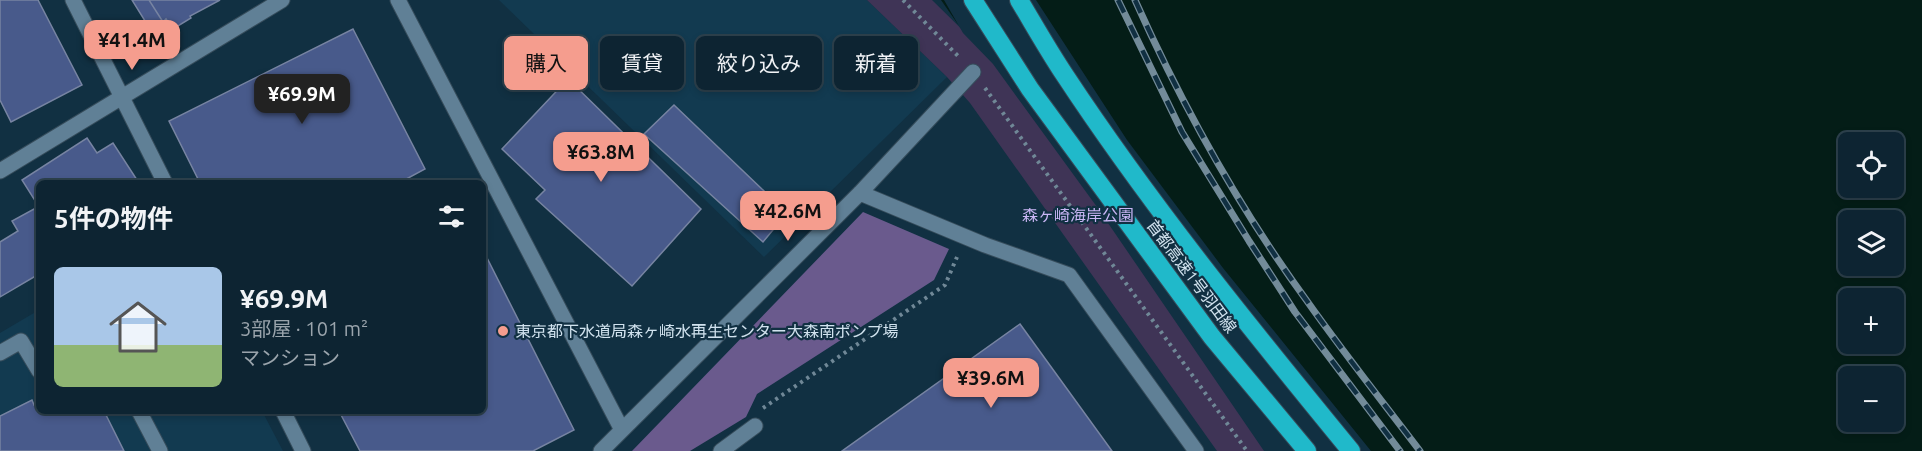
<!DOCTYPE html>
<html lang="ja">
<meta charset="utf-8">
<style>
body{margin:0;font-family:Ubuntu,"Noto Sans JP",sans-serif;background:#1b303e;color:#f1f3f6;height:100vh;display:flex;flex-direction:column;font-size:22px;white-space:nowrap}
*{box-sizing:border-box;margin:0}
p{font-size:20px;color:#9aa4ac}
.icon{flex:none;width:33px;height:33px;fill:none;stroke:currentColor;stroke-width:2;stroke-linecap:round;stroke-linejoin:round}
.map{position:relative;flex:1;overflow:hidden}
.side{position:absolute;left:36px;top:180px;width:450px;height:234px;display:flex;flex-direction:column;background:#0d2432;border-radius:9px;box-shadow:0 3px 9px #0003,0 0 0 2px #2d414d}
.side>*{flex:none}
.guide{position:absolute;left:504px;top:36px;width:570px;height:54px;display:flex;gap:12px}
.tools{position:absolute;left:1838px;top:132px;display:grid;gap:12px}
.tools a{display:grid;place-items:center;width:66px;height:66px;border-radius:9px;background:#0d2432;box-shadow:0 3px 9px #0003,0 0 0 2px #2d414d;font-size:30px}
.price{position:absolute;translate:-50% -51px;padding:0 14px;border-radius:12px;background:#f59d8e;color:#111;font-size:20px;line-height:39px;filter:drop-shadow(0 2px 3px #0008)}
.price::after{content:'';position:absolute;left:50%;top:36px;width:18px;height:14px;margin-left:-9px;background:inherit;clip-path:polygon(0 0,100% 0,50% 100%)}
.price.on{background:#222;color:#fff}
ul{padding:0;list-style:none}
li{display:flex;align-items:center;gap:18px;height:150px;padding:0 18px}
li+li{border-top:2px solid #2d414d}
li span{display:grid;place-items:center;flex:none;width:168px;height:120px;border-radius:9px;color:#555}
li>.icon{margin-inline-start:auto}
span .icon{width:72px;height:72px;fill:#fffc;stroke-width:1}
li b{font-size:26px}
h2{display:flex;justify-content:space-between;align-items:center;height:72px;padding:0 18px;font-size:26px}
.chip{padding:0 21px;border-radius:9px;background:#0d2432;box-shadow:0 3px 9px #0003,0 0 0 2px #2d414d;font-size:21px;line-height:54px}
.chip.on{background:#f59d8e;color:#111}
.map>svg:first-child{display:block}
</style>
<div class="map">
<svg width="1922" height="451" viewBox="0 0 1922 451">
<rect width="100%" height="100%" fill="#113042"/>
<path fill="#123a50" d="M499 0H867L947 77 764 257Z
M39 310V411H262L283 451H0V333Z"/>
<path fill="#3f3456" d="M867 0H932L995 62 1100 205 1268 451H1217L970 103 947 77Z"/>
<path fill="#6a5a8d" d="M863 212 949 249 934 280 757 394 746 417 690 451H632Z"/>
<path fill="#041d17" fill-rule="evenodd" d="M941 0H1922V451H1268L1100 205 995 62 957 23ZM1848 142H1893V188H1848ZM1848 220H1893V266H1848ZM1848 298H1893V344H1848ZM1848 376H1893V422H1848Z"/>
<path fill="#113042" d="M944 0H1036L1127 140 1223 268 1371 451H1264L1097 207 993 64 963 33Z"/>
<path fill="#485a8b" stroke="#7784a2" stroke-width="1.5" d="M0 0H38L82 85 11 122 0 100Z
M132 0H149L163 22 150 29Z
M149 0H220L190 16 191 18 173 29 166 19 163 22Z
M353 29 425 169 399 183H200L169 121Z
M568 79 701 209 632 286 536 199 545 190 502 149Z
M674 105 787 213 763 242 644 134Z
M87 138 97 153 113 143 139 183H39V207L22 180Z
M34 209 39 217V274L0 297V242L18 231 12 221Z
M483 250 574 430 533 451H360L339 411H483Z
M1020 324 1112 451H842Z
M32 400 34 405 39 403V411H104L124 451H0V416Z"/>
<g fill="none" stroke-linecap="round" stroke-linejoin="round">
<g stroke="#364c5b" stroke-width="17">
<path id="minor" d="M73 0 165 183
M398 0 622 430
M0 171 282 0
M860 193 985 245 1069 275 1196 451
M0 353 21 341 39 371
M139 411 160 451
M283 411 303 451
M601 451 860 193 973 72
M721 451 755 426"/>
</g>
<g stroke="#364c5b" stroke-width="20">
<path id="highway" d="M973 0 1030 89 1212 337 1307 451
M1019 0C1034 25 1048 50 1064 74 1151 206 1251 329 1351 451"/>
</g>
<path stroke="#708897" stroke-width="4" stroke-dasharray="3 4.5" stroke-linecap="butt" d="M903 0 959 57
M985 88 1247 451
M763 408 945 285 957 257"/>
<use href="#minor" stroke="#608096" stroke-width="15"/>
<use href="#highway" stroke="#20b9ca" stroke-width="18"/>
<g stroke="#738b99" stroke-width="7">
<path id="rail" d="M1118 0 1182 132 1249 241 1295 312 1400 451
M1135 0C1182 105 1239 208 1307 301 1343 352 1382 401 1420 451"/>
</g>
<use href="#rail" stroke="#113042" stroke-width="4.5" stroke-dasharray="14" stroke-linecap="butt"/>
</g>
<circle fill="#f59d8e" stroke="#113042" stroke-width="2" cx="503" cy="331" r="6"/>
<g text-anchor="middle" dominant-baseline="central" stroke-width="4.5" stroke-linejoin="round" paint-order="stroke">
<g font-size="16" fill="#c9b6f5" stroke="#113042">
<text x="1078" y="215">森ヶ崎海岸公園</text>
</g>
<g font-size="16" fill="#d1e2ee" stroke="#113042">
<text transform="translate(1192 276) rotate(53)">首都高速1号羽田線</text>
</g>
<g font-size="16" fill="#d1e2ee" stroke="#113042" text-anchor="start">
<text x="515" y="331">東京都下水道局森ヶ崎水再生センター大森南ポンプ場</text>
</g>
</g>
</svg>
<div class="tools">
<a><svg class="icon" aria-label="locate" viewBox="0 0 24 24"><circle cx="12" cy="12" r="6"/><path d="M12 2v4M12 18v4M2 12h4M18 12h4"/></svg></a>
<a><svg class="icon" aria-label="layers" viewBox="0 0 24 24"><path d="M12 4l9 5-9 5-9-5zM3 14l9 5 9-5"/></svg></a>
<a>+</a>
<a>−</a>
</div>
<b class="price" style="left:132px;top:71px">¥41.4M</b>
<b class="price on" style="left:302px;top:125px">¥69.9M</b>
<b class="price" style="left:601px;top:183px">¥63.8M</b>
<b class="price" style="left:788px;top:242px">¥42.6M</b>
<b class="price" style="left:991px;top:409px">¥39.6M</b>
<div class="guide">
<a class="chip on">購入</a>
<a class="chip">賃貸</a>
<a class="chip">絞り込み</a>
<a class="chip">新着</a>
</div>
<section class="side">
<h2>5件の物件<svg class="icon" aria-label="filters" viewBox="0 0 24 24"><path d="M4 7h16M4 17h16"/><circle cx="9" cy="7" r="2"/><circle cx="15" cy="17" r="2"/></svg></h2>
<ul>
<li><span style="background:linear-gradient(#a9c7e8 65%,#8fb573 0)"><svg class="icon" aria-label="home" viewBox="0 0 24 24"><path d="M3 11l9-7 9 7M6 9v11h12V9"/></svg></span><div><b>¥69.9M</b><p>3部屋 · 101 m²</p><p>マンション</p></div></li>
</ul>
</section>
</div>
